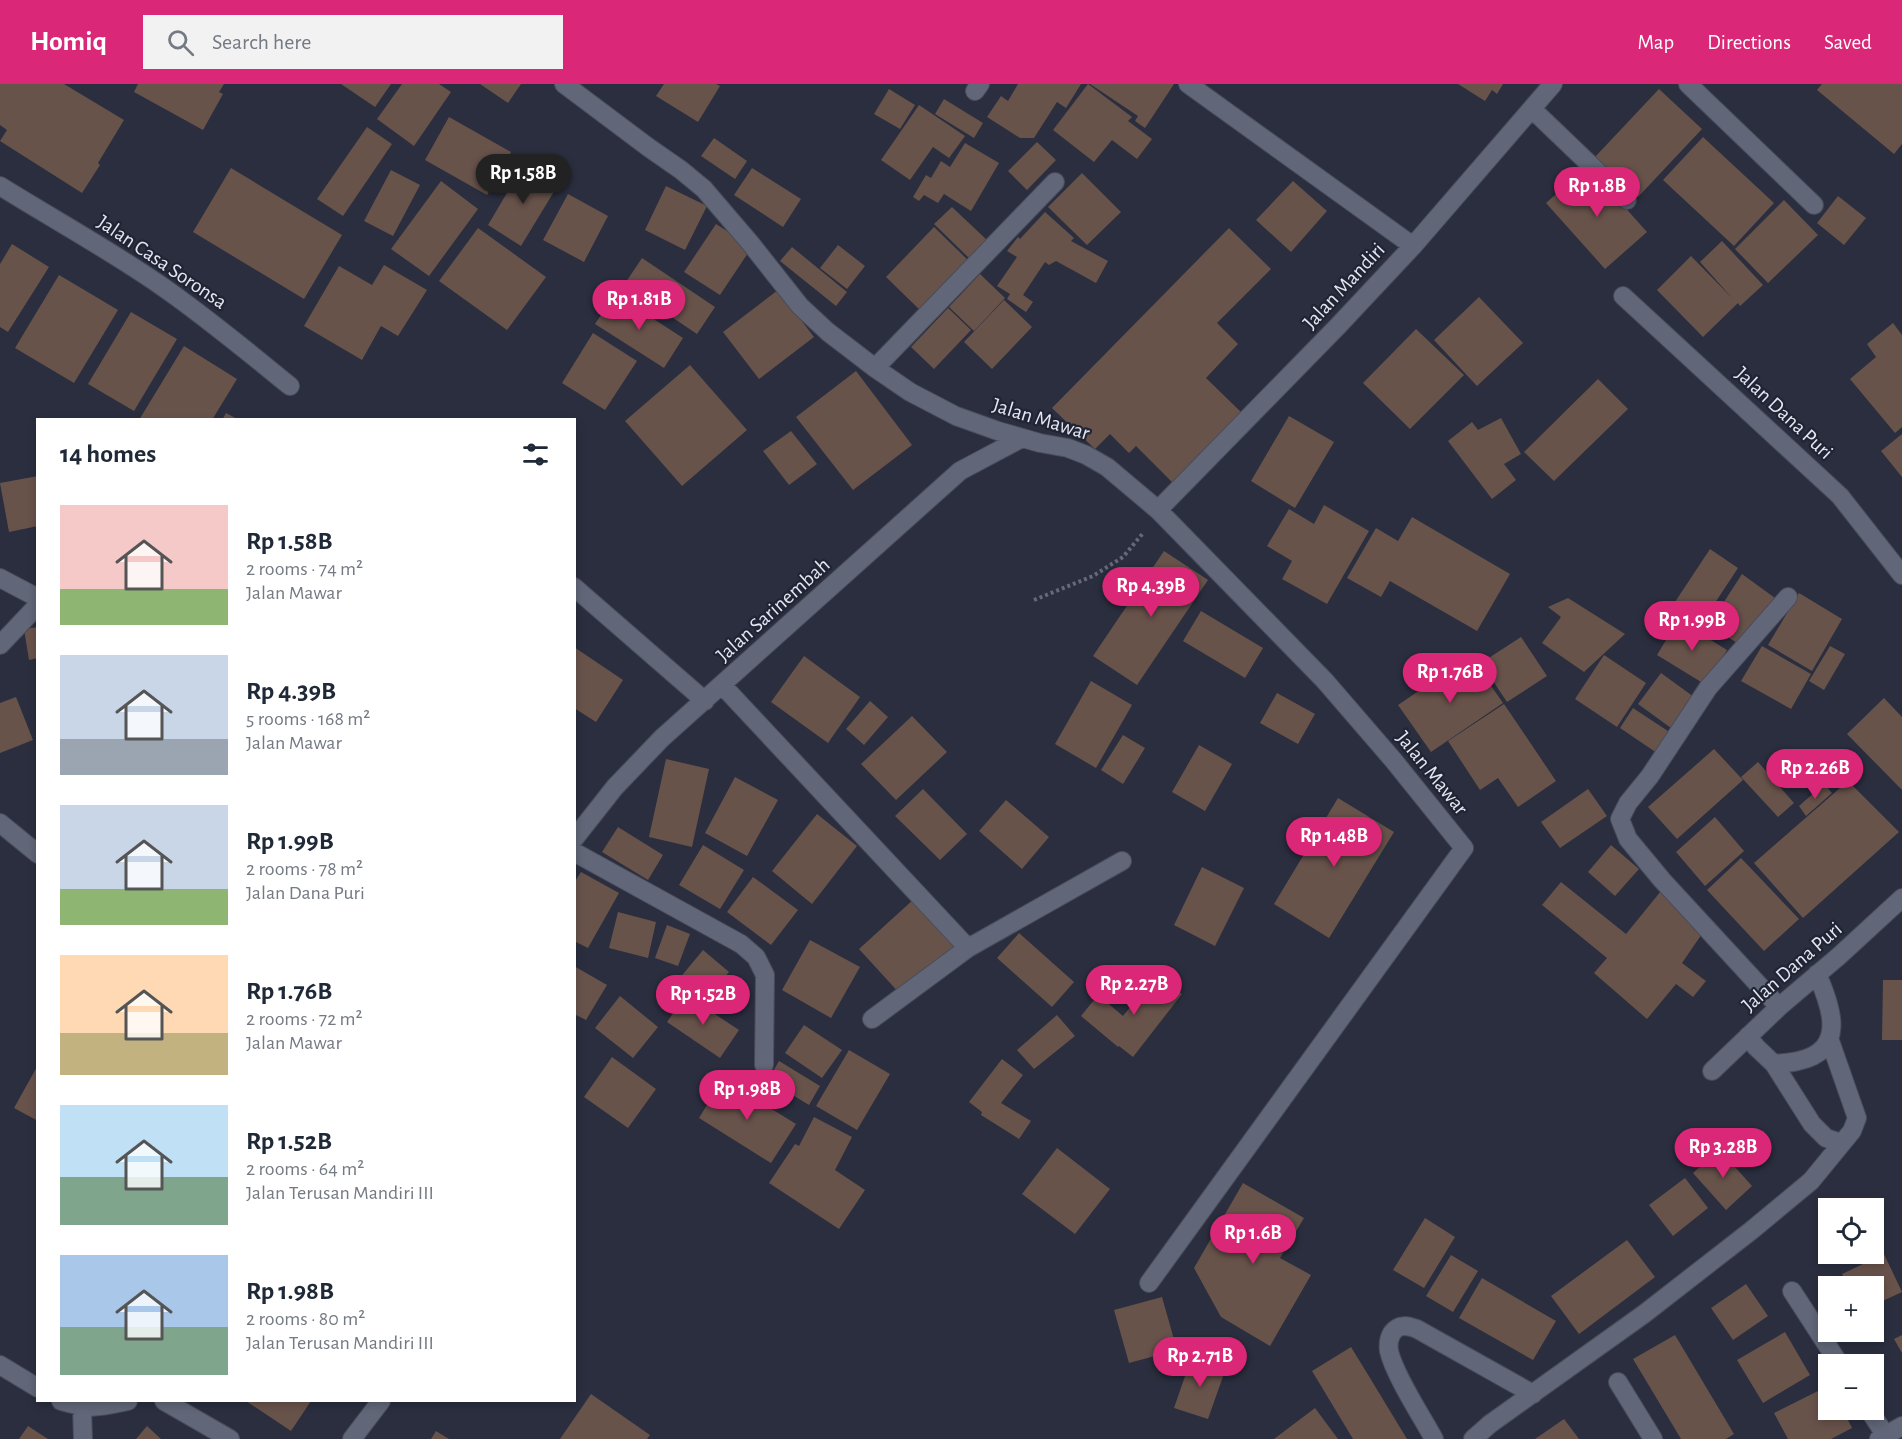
<!DOCTYPE html>
<meta charset="utf-8">
<style>
body{margin:0;font-family:"Alegreya Sans",sans-serif;background:#f2f2f3;color:#1f2937;height:100vh;display:flex;flex-direction:column;font-size:22px;white-space:nowrap}
*{box-sizing:border-box;margin:0}
p{font-size:20px;color:#747a83}
.icon{flex:none;width:33px;height:33px;fill:none;stroke:currentColor;stroke-width:2;stroke-linecap:round;stroke-linejoin:round}
.map{position:relative;flex:1;overflow:hidden}
.side{position:absolute;left:36px;top:334px;width:540px;height:984px;display:flex;flex-direction:column;background:#fff;border-radius:0px;box-shadow:0 3px 9px #0003}
.side>*{flex:none}
.controls{position:absolute;left:1818px;top:1114px;display:grid;gap:12px}
.controls a{display:grid;place-items:center;width:66px;height:66px;border-radius:0px;background:#fff;box-shadow:0 3px 9px #0003;font-size:30px}
.price{position:absolute;translate:-50% -51px;padding:0 14px;border-radius:21px;background:#db2777;color:#fff;font-size:20px;line-height:39px;filter:drop-shadow(0 2px 3px #0008)}
.price::after{content:'';position:absolute;left:50%;top:36px;width:18px;height:14px;margin-left:-9px;background:inherit;clip-path:polygon(0 0,100% 0,50% 100%)}
.price.selected{background:#222;color:#fff}
ul{padding:0;list-style:none}
li{display:flex;align-items:center;gap:18px;height:150px;padding:0 24px}
li span{display:grid;place-items:center;flex:none;width:168px;height:120px;border-radius:0px;color:#555}
li>.icon{margin-inline-start:auto}
span .icon{width:72px;height:72px;fill:#fffc;stroke-width:1}
li b{font-size:26px}
h2{display:flex;justify-content:space-between;align-items:center;height:72px;padding:0 24px;font-size:26px}
header{display:flex;align-items:center;gap:36px;box-sizing:border-box;height:84px;padding:0 30px;background:#db2777;color:#fff}
header strong{font-size:28px}
nav{display:flex;gap:33px;margin-inline-start:auto;font-size:21px}
.search{width:420px;height:54px;background:#f2f2f3;display:flex;align-items:center;gap:15px;box-sizing:border-box;padding:0 21px;border-radius:0px;color:#747a83;font-size:22px}
.map>svg:first-child{display:block}
</style>
<header>
<strong>Homiq</strong>
<div class="search"><svg class="icon" aria-label="search" viewBox="0 0 24 24"><circle cx="10" cy="10" r="6"/><path d="M15 15l6 6"/></svg>Search here</div>
<nav><a>Map</a><a>Directions</a><a>Saved</a></nav>
</header>
<div class="map">
<svg width="1902" height="1355" viewBox="0 0 1902 1355">
<rect width="100%" height="100%" fill="#2a2e3e"/>
<path fill="#68534b" d="M0 0H64L124 36 98 79 100 81 82 109 0 57 7 46 0 41Z
M138 0H224L219 8 223 10 203 46 134 8Z
M341 0H391L375 23Z
M402 0H439L451 8 414 62 377 35Z
M480 0H521L508 19Z
M664 0H716L720 2 698 38 656 12Z
M1018 0H1081L1066 24 1057 18 1034 54H1020L987 33 1001 12 1008 17Z
M1088 0 1132 33 1128 37 1152 55 1137 75 1112 56 1094 78 1053 46Z
M1090 0H1174L1145 44 1135 37 1138 32Z
M1458 0H1503L1497 10 1492 6 1485 17Z
M1822 0H1902V60L1894 70 1817 6Z
M889 5 915 21 900 45 874 30Z
M1659 5 1702 45 1638 113 1595 73Z
M944 15 983 39 974 54 935 30Z
M919 21 965 52 949 74 933 63 910 96 881 76Z
M449 33 511 68 487 111 425 76Z
M367 43 392 60 343 132 317 115Z
M1703 53 1774 119 1734 162 1663 96Z
M714 54 747 77 735 95 701 72Z
M1037 58 1056 76 1027 106 1008 87Z
M965 59 999 79 971 127 944 110 938 119 924 111 919 117 913 113 926 91 931 94 941 77 950 83Z
M524 80 558 101 521 162 488 141Z
M1588 82 1647 148 1605 185 1546 119Z
M231 84 342 151 304 215 193 148Z
M752 84 801 115 783 143 734 111Z
M391 86 420 101 393 152 364 137Z
M1082 89 1121 128 1087 161 1048 123Z
M441 97 478 125 429 192 391 165Z
M1293 97 1327 127 1291 168 1256 136Z
M666 102 707 122 685 166 645 146Z
M568 110 608 132 584 178 543 156Z
M1838 112 1866 134 1844 161 1817 139Z
M1784 116 1818 151 1768 199 1735 165Z
M952 123 988 157 970 175 934 140Z
M1045 128 1074 154 1071 157 1108 177 1096 199 1056 177 1049 181 1045 178 1023 211 1033 218 1026 228 1007 215 1010 210 997 202 1017 173 1007 167 1018 153 1020 155Z
M716 140 752 163 720 211 684 188Z
M934 143 971 179 923 229 886 193Z
M478 144 546 193 507 246 439 197Z
M1229 144 1271 185 1217 239 1238 260 1206 294 1242 329 1172 398 1136 362 1129 369 1110 350 1095 365 1052 324Z
M1722 157 1763 201 1740 222 1738 219 1703 253 1657 206 1691 172 1733 215 1700 178Z
M12 160 49 183 8 248 0 243V180Z
M838 161 865 182 847 205 820 184Z
M792 163 847 208 836 222 780 177Z
M642 174 715 223 697 250 624 201Z
M384 181 427 206 398 252 381 242 362 276 304 242 339 182 372 201Z
M980 190 1005 214 974 247 949 223Z
M59 191 118 226 74 299 15 264Z
M778 206 814 253 759 295 723 248Z
M615 210 683 254 664 284 595 240Z
M1479 213 1523 259 1477 302 1434 256Z
M1004 216 1032 243 992 285 964 258Z
M948 224 971 246 934 285 911 263Z
M131 228 177 255 134 327 88 300Z
M1893 239 1902 251V343L1895 349 1850 295 1876 273 1867 260Z
M1416 245 1464 291 1410 345 1363 299Z
M593 249 637 277 605 326 562 299Z
M184 262 237 295 212 336H139Z
M690 281 747 346 682 402 625 337Z
M856 287 912 361 853 406 796 333Z
M1598 295 1628 325 1554 397 1524 368Z
M226 329 239 336H222Z
M1289 332 1334 358 1295 424 1251 397Z
M1501 334 1521 370 1504 380 1516 396 1492 415 1448 357 1472 338 1478 346Z
M791 347 817 380 789 401 763 367Z
M1902 350V393L1881 367Z
M38 392V442L9 448 0 399Z
M1324 421 1369 447 1327 520 1282 495 1292 477 1267 462 1289 425 1314 440Z
M1412 433 1510 490 1477 547 1390 497 1381 513 1347 494 1376 444 1398 457Z
M1710 465 1738 484 1701 540 1673 521Z
M1164 467 1208 496 1137 601 1093 572Z
M1742 490 1775 514 1742 562 1709 541Z
M1799 509 1842 535 1812 587 1768 561Z
M1568 514 1625 550 1584 588 1542 559 1561 533 1548 523Z
M1201 527 1263 564 1245 594 1183 557Z
M1678 536 1727 566 1706 601 1657 571Z
M38 543V574L29 576 24 545Z
M1521 553 1547 592 1507 618 1481 579Z
M1762 562 1811 590 1791 625 1741 597Z
M1830 562 1845 570 1824 606 1809 597Z
M574 563 623 596 596 638 574 624Z
M1604 571 1646 599 1617 643 1575 615Z
M804 572 860 613 828 659 771 618Z
M1470 572 1503 619 1431 668 1398 621Z
M1661 589 1694 613 1671 644 1638 620Z
M1091 597 1132 621 1096 684 1055 660Z
M1277 609 1315 630 1298 660 1260 639Z
M16 613 33 656 0 669V619Z
M1884 614 1902 633V706L1847 650Z
M870 617 888 633 864 661 846 645Z
M1504 620 1556 697 1518 723 1498 694 1480 706 1448 657Z
M1633 624 1671 649 1657 669 1620 644Z
M912 632 947 668 896 716 861 680Z
M1123 651 1145 664 1123 700 1101 686Z
M1199 661 1232 680 1205 727 1172 708Z
M1714 665 1743 696 1677 755 1648 723Z
M666 675 709 685 692 763 649 753Z
M1758 678 1794 719 1778 733 1741 693Z
M735 693 778 716 747 772 705 749Z
M1848 697 1899 748 1803 834 1754 779Z
M1824 700 1832 709 1806 732 1799 722Z
M923 705 967 750 940 776 895 732Z
M1588 705 1607 732 1560 764 1541 738Z
M1338 714 1394 748 1329 854 1274 820Z
M1006 716 1049 753 1022 785 979 747Z
M817 730 857 762 812 820 772 787Z
M1715 733 1744 767 1705 802 1676 768Z
M618 743 663 771 648 796 602 768Z
M703 761 744 786 720 825 679 801Z
M1611 761 1639 785 1615 812 1588 788Z
M1741 774 1799 835 1764 867 1707 806Z
M1202 783 1244 804 1215 862 1174 841Z
M581 788 619 809 588 864 574 857V799Z
M753 793 798 826 771 861 727 828Z
M1561 798 1626 850 1661 807 1704 847 1682 879 1706 897 1693 913 1676 900 1647 935 1594 889 1607 874 1542 821Z
M914 815 956 861 901 911 859 865Z
M618 828 656 838 648 874 609 864Z
M667 841 690 850 678 882 655 874Z
M1019 849 1074 898 1052 923 997 874Z
M810 856 860 883 831 934 782 906Z
M703 866 729 888 704 917 679 895Z
M574 882 607 901 586 936 574 930Z
M1157 890 1182 910 1133 973 1119 962 1118 963 1081 932 1098 911 1123 932Z
M1883 896H1902V956H1882Z
M686 911 739 946 720 974 667 938Z
M620 912 658 943 633 974 595 944Z
M1057 931 1075 952 1034 985 1017 966Z
M804 941 842 966 822 994 785 969Z
M849 966 890 990 857 1046 816 1022Z
M612 973 656 1005 628 1044 584 1013Z
M1002 975 1023 991 1001 1019 1031 1037 1019 1055 981 1031 982 1028 969 1018Z
M779 977 820 1002 809 1021 768 996Z
M38 981V1037L14 1024Z
M723 995 796 1040 771 1079 699 1034Z
M814 1033 852 1053 835 1086 865 1106 839 1145 769 1099 795 1060 799 1062Z
M1057 1064 1110 1105 1075 1150 1022 1110Z
M1719 1065 1752 1102 1726 1126 1693 1089Z
M1685 1094 1708 1124 1673 1152 1649 1121Z
M1243 1099 1304 1134 1280 1174 1311 1191 1270 1262 1221 1233 1194 1184Z
M1425 1134 1455 1153 1424 1204 1393 1186Z
M1627 1156 1655 1193 1579 1250 1551 1212Z
M1884 1170 1902 1208 1874 1221V1203H1849L1842 1190Z
M1451 1171 1478 1187 1453 1228 1426 1212Z
M1482 1194 1556 1237 1533 1276 1459 1234Z
M1746 1200 1768 1232 1733 1256 1711 1224Z
M1162 1213 1177 1266 1129 1279 1114 1226Z
M1785 1248 1810 1291 1763 1319 1737 1276Z
M1675 1251 1734 1350 1726 1355H1681L1633 1275Z
M1902 1251V1269L1894 1255Z
M1351 1263 1370 1294 1407 1355H1353L1312 1287Z
M1192 1272 1226 1284 1208 1335 1174 1324Z
M1828 1302V1326H1843L1852 1344 1831 1355H1788L1774 1329Z
M591 1310 650 1351 647 1355H560Z
M246 1317H311L291 1347Z
M1315 1324 1338 1355H1274Z
M1564 1335 1579 1355H1535Z
M28 1342 48 1355H19Z
M147 1342 161 1355H136Z
M436 1347 449 1355H431Z"/>
<g fill="none" stroke-linecap="round" stroke-linejoin="round">
<g stroke="#494c5a" stroke-width="20">
<path id="minor" d="M564 0 648 63 681 86 704 105 751 160 800 222 828 248 875 284 910 308 956 332 998 347 1040 359 1068 364 1086 371 1107 383 1158 426 1325 597 1394 677 1464 764 1149 1199
M1188 0 1413 162
M1688 0 1814 121
M975 7 980 0
M1532 25 1627 116
M0 102C53 135 108 165 160 201 205 232 248 268 290 302
M1623 212 1840 412 1902 491
M875 284 1055 98
M1158 426 1338 242 1413 162 1553 0
M0 494 38 514
M574 503 705 617
M0 561 38 521
M722 601 968 864
M0 739 38 770
M574 755 615 703 662 654 960 387 1022 354
M574 768 741 860 756 873 765 891 764 981
M1779 923 1662 796 1628 755 1620 735 1628 719 1650 692 1708 604 1788 513
M872 935 968 864 1122 777
M1748 952 1756 963 1774 980C1782 979 1790 979 1798 977 1847 966 1832 924 1817 890
M1774 980 1812 1040 1826 1054 1841 1059
M1712 987 1779 923 1839 872 1902 814
M1792 1207 1840 1281
M0 1281 38 1304
M1618 1298 1653 1355
M61 1317C90 1326 99 1323 128 1317
M164 1317 230 1355
M82 1324 83 1355
M1869 1326 1888 1355
M352 1355 381 1317
M1434 1355C1422 1333 1394 1290 1389 1267 1388 1260 1389 1254 1392 1249 1399 1239 1408 1242 1417 1245L1533 1310
M1473 1355 1490 1340 1644 1230 1752 1146 1811 1097 1852 1047 1857 1034 1830 957
M1879 1355 1902 1342"/>
</g>
<path stroke="#656978" stroke-width="4" stroke-dasharray="3 3" stroke-linecap="butt" d="M1034 516 1093 492 1123 473 1144 448"/>
<use href="#minor" stroke="#616678" stroke-width="18"/>
</g>
<g text-anchor="middle" dominant-baseline="central" stroke-width="4.5" stroke-linejoin="round" paint-order="stroke">
<g font-size="21" fill="#e4e7f2" stroke="#202434">
<text transform="translate(162 178) rotate(34)">Jalan Casa Soronsa</text>
<text transform="translate(1344 202) rotate(-47)">Jalan Mandiri</text>
<text transform="translate(1784 329) rotate(43)">Jalan Dana Puri</text>
<text transform="translate(1041 335) rotate(17)">Jalan Mawar</text>
<text transform="translate(773 526) rotate(-42)">Jalan Sarinembah</text>
<text transform="translate(1432 689) rotate(51)">Jalan Mawar</text>
<text transform="translate(1792 883) rotate(-41)">Jalan Dana Puri</text>
</g>
</g>
</svg>
<div class="controls">
<a><svg class="icon" aria-label="locate" viewBox="0 0 24 24"><circle cx="12" cy="12" r="6"/><path d="M12 2v4M12 18v4M2 12h4M18 12h4"/></svg></a>
<a>+</a>
<a>−</a>
</div>
<b class="price selected" style="left:523px;top:121px">Rp 1.58B</b>
<b class="price" style="left:1597px;top:134px">Rp 1.8B</b>
<b class="price" style="left:639px;top:247px">Rp 1.81B</b>
<b class="price" style="left:1151px;top:534px">Rp 4.39B</b>
<b class="price" style="left:1692px;top:568px">Rp 1.99B</b>
<b class="price" style="left:1450px;top:620px">Rp 1.76B</b>
<b class="price" style="left:1815px;top:716px">Rp 2.26B</b>
<b class="price" style="left:1334px;top:784px">Rp 1.48B</b>
<b class="price" style="left:1134px;top:932px">Rp 2.27B</b>
<b class="price" style="left:703px;top:942px">Rp 1.52B</b>
<b class="price" style="left:747px;top:1037px">Rp 1.98B</b>
<b class="price" style="left:1723px;top:1095px">Rp 3.28B</b>
<b class="price" style="left:1253px;top:1181px">Rp 1.6B</b>
<b class="price" style="left:1200px;top:1304px">Rp 2.71B</b>
<section class="side">
<h2>14 homes<svg class="icon" aria-label="filters" viewBox="0 0 24 24"><path d="M4 7h16M4 17h16"/><circle cx="9" cy="7" r="2"/><circle cx="15" cy="17" r="2"/></svg></h2>
<ul>
<li><span style="background:linear-gradient(#f6c9c9 70%,#8fb573 0)"><svg class="icon" aria-label="home" viewBox="0 0 24 24"><path d="M3 11l9-7 9 7M6 9v11h12V9"/></svg></span><div><b>Rp 1.58B</b><p>2 rooms · 74 m²</p><p>Jalan Mawar</p></div></li>
<li><span style="background:linear-gradient(#c9d6e8 70%,#9aa5b1 0)"><svg class="icon" aria-label="home" viewBox="0 0 24 24"><path d="M3 11l9-7 9 7M6 9v11h12V9"/></svg></span><div><b>Rp 4.39B</b><p>5 rooms · 168 m²</p><p>Jalan Mawar</p></div></li>
<li><span style="background:linear-gradient(#c9d6e8 70%,#8fb573 0)"><svg class="icon" aria-label="home" viewBox="0 0 24 24"><path d="M3 11l9-7 9 7M6 9v11h12V9"/></svg></span><div><b>Rp 1.99B</b><p>2 rooms · 78 m²</p><p>Jalan Dana Puri</p></div></li>
<li><span style="background:linear-gradient(#ffd9b3 65%,#c2b280 0)"><svg class="icon" aria-label="home" viewBox="0 0 24 24"><path d="M3 11l9-7 9 7M6 9v11h12V9"/></svg></span><div><b>Rp 1.76B</b><p>2 rooms · 72 m²</p><p>Jalan Mawar</p></div></li>
<li><span style="background:linear-gradient(#bfe0f5 60%,#7fa58c 0)"><svg class="icon" aria-label="home" viewBox="0 0 24 24"><path d="M3 11l9-7 9 7M6 9v11h12V9"/></svg></span><div><b>Rp 1.52B</b><p>2 rooms · 64 m²</p><p>Jalan Terusan Mandiri III</p></div></li>
<li><span style="background:linear-gradient(#a9c7e8 60%,#7fa58c 0)"><svg class="icon" aria-label="home" viewBox="0 0 24 24"><path d="M3 11l9-7 9 7M6 9v11h12V9"/></svg></span><div><b>Rp 1.98B</b><p>2 rooms · 80 m²</p><p>Jalan Terusan Mandiri III</p></div></li>
</ul>
</section>
</div>
